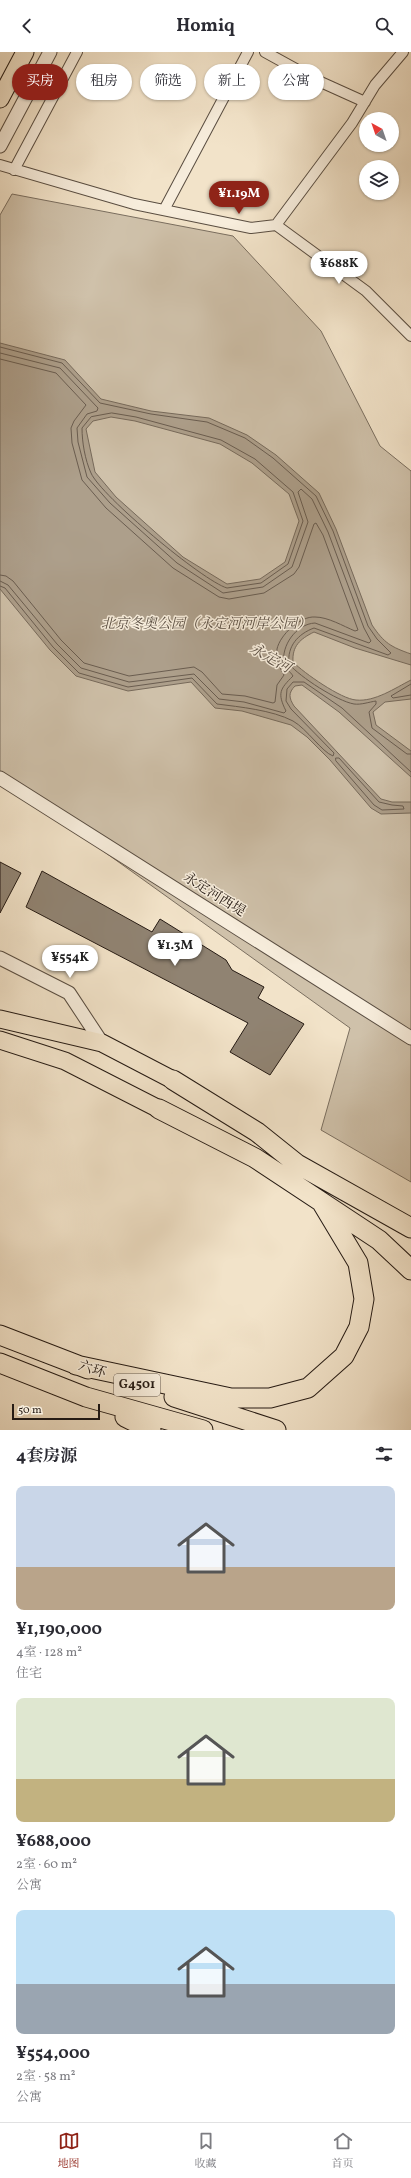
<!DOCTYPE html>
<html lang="zh">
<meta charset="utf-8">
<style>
body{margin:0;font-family:Vollkorn,"Noto Serif SC",serif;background:#f2f2f3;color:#2b2b33;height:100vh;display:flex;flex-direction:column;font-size:15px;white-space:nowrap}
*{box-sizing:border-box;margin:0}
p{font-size:13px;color:#7c7c81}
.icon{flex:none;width:22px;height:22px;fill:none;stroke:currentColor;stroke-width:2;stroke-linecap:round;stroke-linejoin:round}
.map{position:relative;height:1378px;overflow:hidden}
.details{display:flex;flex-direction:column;background:#fff;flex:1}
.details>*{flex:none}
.guide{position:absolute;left:12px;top:12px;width:387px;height:36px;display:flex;gap:8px}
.needle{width:26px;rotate:320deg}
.buttons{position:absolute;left:359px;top:60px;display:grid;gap:8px}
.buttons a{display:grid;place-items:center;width:40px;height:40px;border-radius:50%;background:#fff;box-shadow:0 1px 3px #0004;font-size:20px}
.scale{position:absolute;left:12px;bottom:10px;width:88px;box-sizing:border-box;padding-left:4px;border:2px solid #261b14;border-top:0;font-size:11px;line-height:14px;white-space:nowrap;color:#261b14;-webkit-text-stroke:3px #f7eddc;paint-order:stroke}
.price{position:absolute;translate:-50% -34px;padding:0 9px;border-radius:14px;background:#fff;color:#222;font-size:13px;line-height:26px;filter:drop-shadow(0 1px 2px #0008)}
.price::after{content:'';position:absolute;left:50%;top:24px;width:12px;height:9px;margin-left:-6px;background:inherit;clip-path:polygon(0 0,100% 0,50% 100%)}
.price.current{background:#8f2418;color:#fff}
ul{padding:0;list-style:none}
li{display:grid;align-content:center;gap:8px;height:212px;padding:0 16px}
li span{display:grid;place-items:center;height:124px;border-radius:8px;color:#555}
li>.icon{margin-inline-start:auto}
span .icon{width:72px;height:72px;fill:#fffc;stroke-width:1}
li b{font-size:17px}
h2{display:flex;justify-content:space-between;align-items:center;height:48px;padding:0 16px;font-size:17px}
.chip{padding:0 14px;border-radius:18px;background:#fff;box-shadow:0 1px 3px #0004;font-size:14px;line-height:36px}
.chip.current{background:#8f2418;color:#fff}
header{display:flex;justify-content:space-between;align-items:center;height:52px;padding:0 16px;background:#fff;font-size:18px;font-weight:700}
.tab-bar{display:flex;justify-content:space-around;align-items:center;height:56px;border-top:1px solid #e1e1e2;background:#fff;font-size:11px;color:#7c7c81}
.tab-bar a{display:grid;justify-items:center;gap:2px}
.tab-bar .current{color:#8f2418}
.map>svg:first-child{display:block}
</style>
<header><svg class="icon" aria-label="back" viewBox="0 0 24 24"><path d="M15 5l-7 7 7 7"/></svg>Homiq<svg class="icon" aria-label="search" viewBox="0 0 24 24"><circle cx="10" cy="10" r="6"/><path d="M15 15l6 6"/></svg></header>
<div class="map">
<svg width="411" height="1378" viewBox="0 0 411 1378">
<rect width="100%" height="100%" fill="#f2e3c9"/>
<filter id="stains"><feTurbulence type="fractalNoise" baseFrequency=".005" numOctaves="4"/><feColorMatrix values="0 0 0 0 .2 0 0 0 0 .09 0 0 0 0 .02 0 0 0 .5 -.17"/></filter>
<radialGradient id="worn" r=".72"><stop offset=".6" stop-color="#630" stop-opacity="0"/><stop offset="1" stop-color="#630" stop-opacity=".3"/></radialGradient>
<path fill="#cfc1aa" stroke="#7a6e5f" d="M12 142 233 184 321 279 380 394 411 419V1130L321 1078 350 976 0 725V163Z"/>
<path fill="#ad9f8b" stroke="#776a5b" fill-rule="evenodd" d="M0 291 65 308 101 347 151 359 209 366 247 383 276 403 319 441 336 477 372 573C384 591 391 595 411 602V613L355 596 314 580C300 587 292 594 293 610 304 621 341 647 356 648 375 650 395 636 411 628V647L385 650 373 660 376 673 411 699V725L339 660 302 633 295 634C288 641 289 646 294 654L381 747 392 750H411V761L381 762 371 756 330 708 307 685 291 673 242 659 215 656 191 630 128 639 76 624 50 598 0 537ZM111 365 135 369 220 392 252 411 289 442 299 469 285 510 260 527 227 532 183 505 116 445 95 420 86 377 93 369Z"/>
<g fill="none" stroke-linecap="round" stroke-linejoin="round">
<path stroke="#6a5d50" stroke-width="1" d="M0 295 62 311 100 351 151 362 207 370 245 386 273 406 316 444 333 479 368 574 377 587 391 601 388 603 314 576C298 582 287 594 289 612 300 625 337 649 354 652 361 653 369 650 376 649V652L369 660 372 676 407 702H411
M0 301 60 316 98 356 97 359 87 362 77 376 78 390 87 425 110 451 177 511 223 541 263 535 292 515 308 470 298 440 301 437 312 447 328 480 364 576 371 589 369 591 315 571C296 572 281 594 284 611 285 617 290 619 293 624 280 637 277 641 286 659L284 661 244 650 219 647 194 622 129 630 81 616 57 592 8 533 0 529
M0 307 56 321 86 353 74 369 71 376 72 391 82 428 106 456 173 516 219 545 229 547 264 541 294 522 299 515 314 472 316 471 323 483 358 578 355 579C343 574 328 565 315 565 300 564 280 583 277 597 276 607 279 615 284 623L277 633 275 650 273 651 245 644 222 642 202 620 194 615 129 624 84 611 61 588 13 529 6 524 0 523
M112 361 136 365 221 388 255 407 293 440 303 469 288 512 261 531 227 536C203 529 101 444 91 421 85 408 82 390 82 376L91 365Z
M0 534 5 536 53 595 79 621 128 635 192 626 217 652C240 655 272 658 293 669 307 677 322 700 333 704L334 701 291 657 286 649 287 637 293 630H304L342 656 411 720
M411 632 391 644 393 646 411 643
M336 706H339L379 750 392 753 403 754 404 757 382 758 374 753 336 709Z"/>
</g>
<path fill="#908372" stroke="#261b14" d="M0 810 21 821 0 861Z
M42 819 152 880 160 867 226 908 232 918 264 935 258 946 304 972 270 1023 230 1000 248 971 26 855Z"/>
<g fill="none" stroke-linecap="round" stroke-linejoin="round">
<g stroke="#594d41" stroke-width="12">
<path id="minor" d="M265 0 314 27 365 50
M0 113 134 152 251 176 276 173 352 71 375 33 403 0
M14 118 77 0
M164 158 248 0
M276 173 366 239 411 284"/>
</g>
<g stroke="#594d41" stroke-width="15">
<path id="tertiary" d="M0 94 50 0
M0 726 411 986
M0 906 69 941 102 991"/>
</g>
<g stroke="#261b14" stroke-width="19">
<path id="trunk" d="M0 47 25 0
M0 967 102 991 173 1028
M0 988 65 1009 159 1057"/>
</g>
<g stroke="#261b14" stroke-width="21">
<path id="motorway" d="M173 1028 257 1080 297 1112 411 1176
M159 1057 255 1106 379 1188 411 1218
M0 1283 88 1317
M0 1311 86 1345 203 1378
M76 1313 231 1346H270L308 1336 344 1304 359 1275 364 1247 358 1211 322 1151
M174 1345 276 1378
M125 1365 151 1378"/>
</g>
<use href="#minor" stroke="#f7eddc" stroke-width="10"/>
<use href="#tertiary" stroke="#f7eddc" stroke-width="13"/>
<use href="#trunk" stroke="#f2e3c9" stroke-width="17"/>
<use href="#motorway" stroke="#f2e3c9" stroke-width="19"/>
</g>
<g text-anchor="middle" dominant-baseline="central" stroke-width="3" stroke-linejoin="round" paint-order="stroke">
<rect fill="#f7eddc" stroke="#655a50" stroke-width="1" x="114" y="1322" width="46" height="22" rx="3"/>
<g font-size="13" font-weight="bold" fill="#261b14">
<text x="137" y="1333">G4501</text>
</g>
<g font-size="14" font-style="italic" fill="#594d41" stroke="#f7eddc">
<text x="206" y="572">北京冬奥公园（永定河河岸公园）</text>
</g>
<g font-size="14" fill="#261b14" stroke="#f7eddc">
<text transform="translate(214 843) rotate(32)">永定河西堤</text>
<text transform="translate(92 1318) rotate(18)">六环</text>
</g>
<g font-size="15" font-style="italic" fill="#5c5044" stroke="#f7eddc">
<text transform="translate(270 607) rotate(29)">永定河</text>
</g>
</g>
<rect width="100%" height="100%" filter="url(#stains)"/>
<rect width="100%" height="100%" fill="url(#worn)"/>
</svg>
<div class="buttons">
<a><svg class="needle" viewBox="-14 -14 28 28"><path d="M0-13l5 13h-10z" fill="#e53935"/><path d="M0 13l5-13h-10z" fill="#7c7c81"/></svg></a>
<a><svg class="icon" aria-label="layers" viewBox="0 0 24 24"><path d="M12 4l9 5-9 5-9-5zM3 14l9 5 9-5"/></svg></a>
</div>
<div class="scale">50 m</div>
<b class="price current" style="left:239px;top:163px">¥1.19M</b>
<b class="price" style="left:339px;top:233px">¥688K</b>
<b class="price" style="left:175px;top:915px">¥1.3M</b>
<b class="price" style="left:70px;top:927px">¥554K</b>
<div class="guide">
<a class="chip current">买房</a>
<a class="chip">租房</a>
<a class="chip">筛选</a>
<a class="chip">新上</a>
<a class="chip">公寓</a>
</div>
</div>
<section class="details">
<h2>4套房源<svg class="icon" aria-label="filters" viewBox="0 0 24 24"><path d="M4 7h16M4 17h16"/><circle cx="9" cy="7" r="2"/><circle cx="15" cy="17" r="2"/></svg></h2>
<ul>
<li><span style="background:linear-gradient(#c9d6e8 65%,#b9a48a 0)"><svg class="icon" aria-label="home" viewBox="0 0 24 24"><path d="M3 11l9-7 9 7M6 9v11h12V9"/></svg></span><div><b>¥1,190,000</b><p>4室 · 128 m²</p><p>住宅</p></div></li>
<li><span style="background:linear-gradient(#dfe7d0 65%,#c2b280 0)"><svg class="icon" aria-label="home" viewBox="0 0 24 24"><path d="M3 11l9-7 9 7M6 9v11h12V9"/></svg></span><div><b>¥688,000</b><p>2室 · 60 m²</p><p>公寓</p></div></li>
<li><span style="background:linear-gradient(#bfe0f5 60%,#9aa5b1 0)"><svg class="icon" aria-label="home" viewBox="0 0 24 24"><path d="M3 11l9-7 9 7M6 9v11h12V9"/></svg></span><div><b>¥554,000</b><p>2室 · 58 m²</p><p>公寓</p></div></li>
</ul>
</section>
<nav class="tab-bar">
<a class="current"><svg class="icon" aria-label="map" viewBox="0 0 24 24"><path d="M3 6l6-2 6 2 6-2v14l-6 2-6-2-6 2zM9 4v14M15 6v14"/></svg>地图</a>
<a><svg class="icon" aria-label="saved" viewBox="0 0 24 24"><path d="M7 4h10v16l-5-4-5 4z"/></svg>收藏</a>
<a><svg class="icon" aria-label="home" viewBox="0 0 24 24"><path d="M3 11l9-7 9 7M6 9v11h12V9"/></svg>首页</a>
</nav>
